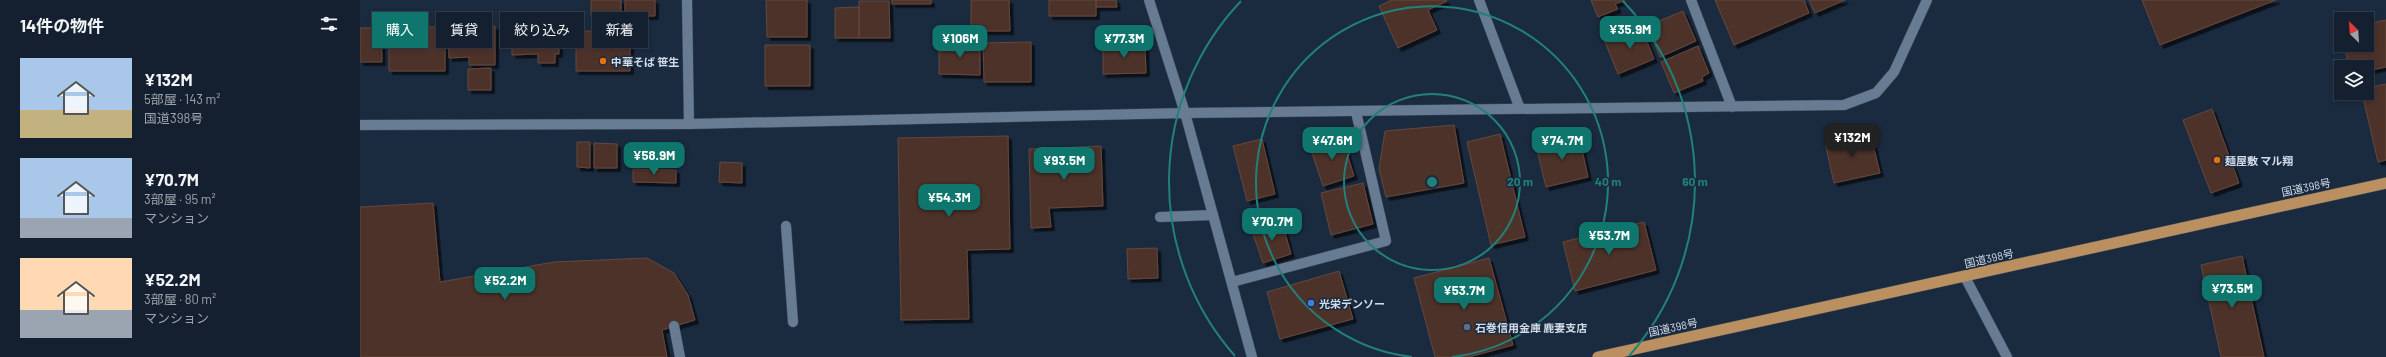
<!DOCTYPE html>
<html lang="ja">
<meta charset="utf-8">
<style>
body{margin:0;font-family:Barlow,"Noto Sans JP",sans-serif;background:#1d2837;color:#f1f3f6;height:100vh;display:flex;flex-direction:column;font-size:15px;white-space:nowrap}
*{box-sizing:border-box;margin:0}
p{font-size:13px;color:#9da3aa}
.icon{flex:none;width:22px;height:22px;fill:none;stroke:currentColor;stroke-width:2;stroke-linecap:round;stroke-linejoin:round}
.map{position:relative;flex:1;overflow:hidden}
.side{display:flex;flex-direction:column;background:#14202f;width:360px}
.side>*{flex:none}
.hud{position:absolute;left:12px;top:12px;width:380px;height:36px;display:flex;gap:8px}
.needle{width:26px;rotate:335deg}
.buttons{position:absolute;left:1974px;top:12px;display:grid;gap:8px}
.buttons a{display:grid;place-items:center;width:40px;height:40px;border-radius:0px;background:#14202f;box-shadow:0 2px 6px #0003,0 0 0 1px #333e4b;font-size:20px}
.price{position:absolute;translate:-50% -34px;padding:0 9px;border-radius:8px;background:#0f766e;color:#fff;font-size:13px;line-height:26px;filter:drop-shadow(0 1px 2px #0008)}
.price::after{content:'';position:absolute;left:50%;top:24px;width:12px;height:9px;margin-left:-6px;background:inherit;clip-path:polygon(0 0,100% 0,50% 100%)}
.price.on{background:#222;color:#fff}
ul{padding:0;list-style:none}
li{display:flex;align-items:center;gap:12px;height:100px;padding:0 20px}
li span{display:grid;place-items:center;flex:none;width:112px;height:80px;border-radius:0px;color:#555}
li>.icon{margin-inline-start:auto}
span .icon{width:48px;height:48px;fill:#fffc;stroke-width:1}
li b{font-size:17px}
h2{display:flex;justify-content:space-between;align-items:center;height:48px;padding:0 20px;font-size:17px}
.chip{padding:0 14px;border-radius:0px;background:#14202f;box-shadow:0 2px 6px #0003,0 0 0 1px #333e4b;font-size:14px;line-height:36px}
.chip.on{background:#0f766e;color:#fff}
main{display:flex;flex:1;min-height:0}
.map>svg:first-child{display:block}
</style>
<main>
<section class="side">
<h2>14件の物件<svg class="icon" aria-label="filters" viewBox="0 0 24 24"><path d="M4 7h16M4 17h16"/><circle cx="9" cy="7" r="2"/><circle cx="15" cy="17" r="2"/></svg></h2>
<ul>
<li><span style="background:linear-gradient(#a9c7e8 65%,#c2b280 0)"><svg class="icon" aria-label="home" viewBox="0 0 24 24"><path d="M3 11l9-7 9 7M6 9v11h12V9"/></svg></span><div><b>¥132M</b><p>5部屋 · 143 m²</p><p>国道398号</p></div></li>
<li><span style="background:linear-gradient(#a9c7e8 75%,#9aa5b1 0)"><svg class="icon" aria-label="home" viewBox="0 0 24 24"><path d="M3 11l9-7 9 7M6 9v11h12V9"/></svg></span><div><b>¥70.7M</b><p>3部屋 · 95 m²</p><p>マンション</p></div></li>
<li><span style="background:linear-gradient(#ffd9b3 65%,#9aa5b1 0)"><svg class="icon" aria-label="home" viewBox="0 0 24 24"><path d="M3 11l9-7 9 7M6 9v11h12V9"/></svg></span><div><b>¥52.2M</b><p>3部屋 · 80 m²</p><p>マンション</p></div></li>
</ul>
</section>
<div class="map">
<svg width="2026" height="357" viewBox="0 0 2026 357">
<defs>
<filter id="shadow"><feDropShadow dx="3.5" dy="3.5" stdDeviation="0" flood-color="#0009"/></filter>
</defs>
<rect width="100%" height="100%" fill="#1b2b3f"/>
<path fill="#4e3229" stroke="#64473e" filter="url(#shadow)" d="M231 0H261V16H231Z
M265 0H295V16H265Z
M406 0H447V37H407Z
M532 0H571V4H532Z
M611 0H649L650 31H611Z
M689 0H736V16H689Z
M736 0H756L757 7H736Z
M1032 0H1086L1087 1 1068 10 1077 30 1038 48 1019 6Z
M1231 0H1265L1255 4 1258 9 1238 17Z
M1355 0H1444L1449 13 1374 45Z
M1449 0H1485L1455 13Z
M1782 0H1916L1800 45Z
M499 1H529L530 38H499Z
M499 7V38H475V8Z
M1323 11 1336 41 1300 57 1287 26Z
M2026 20V67L2007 71V67H1989L1984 45H2007V24Z
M88 26H135V65H109V57L89 58Z
M29 27H85V71H29Z
M1281 27 1294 59 1258 74 1245 42Z
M0 28H21L22 62H0Z
M216 31H270V71H216Z
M152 32H199V54H195V63H178V54L152 55Z
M671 42V82H624L623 43Z
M579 43H620V75L579 74Z
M405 45H450V86H405Z
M743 45H785L786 73 743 74Z
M1338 46 1349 73 1342 77 1343 81 1314 93 1301 62Z
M131 68V90H108V69Z
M2026 84V160L2018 162 2002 93H2007V88Z
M1852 109 1879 183 1851 193 1823 120Z
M1094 125 1104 183 1026 197 1019 169 1025 131Z
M1510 132 1520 173 1474 183 1465 143Z
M1140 134 1165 237 1131 245 1107 142Z
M648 136 650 249 607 250 609 319 541 320 538 138Z
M1219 136 1228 177 1186 187 1176 146Z
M982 137 994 176 963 186 950 147Z
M902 139 915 194 887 201 873 146Z
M217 142H230V168L217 167Z
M234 143 257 144V168H234Z
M741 146 743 206 689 208 691 227 671 228 669 149Z
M360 162 382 163V183L359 182Z
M273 169 316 170V183L273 182Z
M1003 183 1013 224 971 235 961 193Z
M73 203 80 282 194 262 287 258 314 273 328 295 335 320 302 330 307 357H0V207Z
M922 222 931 254 903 263 892 231Z
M1284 222 1296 270 1215 291 1203 242Z
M797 248 798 278 768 279 767 249Z
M1882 256 1904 357H1861L1841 265Z
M1129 258 1153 345 1109 357H1075L1054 278Z
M979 271 993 319 920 339 907 292Z"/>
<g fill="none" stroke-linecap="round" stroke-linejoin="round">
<g stroke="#3a4758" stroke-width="11">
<path id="service" d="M800 217 853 215
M426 226 433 322
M872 282 1026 241 996 112
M314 326 320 357"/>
</g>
<g stroke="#3a4758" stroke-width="11">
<path id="minor" d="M327 0 329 124
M789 0 825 113 892 357
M1119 0 1160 109
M1331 0 1372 107
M0 125 329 124 825 113 1484 105 1516 93 1534 72 1567 0
M1605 277 1647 357"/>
</g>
<g stroke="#3a4758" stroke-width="12">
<path id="trunk" d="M1238 357 2026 183"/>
</g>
<use href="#service" stroke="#677b92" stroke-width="10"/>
<use href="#minor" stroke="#677b92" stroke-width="10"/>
<use href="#trunk" stroke="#ba9060" stroke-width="11"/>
</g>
<g fill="none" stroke="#22807a" stroke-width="2">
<circle cx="1072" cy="182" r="88"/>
<path d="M1052 357A176 176 0 1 1 1092 357"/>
<path d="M875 356A263 263 0 0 1 881 1M1263 1A263 263 0 0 1 1269 356"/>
</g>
<g fill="#e8710a" stroke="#1b2b3f" stroke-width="1.5">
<circle cx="243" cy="61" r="4"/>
<circle cx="1857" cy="160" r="4"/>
</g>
<circle fill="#3f7fe0" stroke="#1b2b3f" stroke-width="1.5" cx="951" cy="303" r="4"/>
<circle fill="#5c6f8a" stroke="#1b2b3f" stroke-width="1.5" cx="1107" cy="327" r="4"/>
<g text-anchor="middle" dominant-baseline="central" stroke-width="3" stroke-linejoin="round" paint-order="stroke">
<g font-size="11" font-weight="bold" fill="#d2dce9" stroke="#1b2b3f" text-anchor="start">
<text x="251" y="61">中華そば 笹生</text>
<text x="1865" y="160">麺屋敷 マル翔</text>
<text x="959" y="303">光栄デンソー</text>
<text x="1115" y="327">石巻信用金庫 鹿妻支店</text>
</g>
<g font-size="11" fill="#d2dce9" stroke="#1b2b3f">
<text transform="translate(1946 187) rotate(-12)">国道398号</text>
<text transform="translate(1629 258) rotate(-13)">国道398号</text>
<text transform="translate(1313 327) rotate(-12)">国道398号</text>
</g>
</g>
<circle cx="1072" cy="182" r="6" fill="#22807a" stroke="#1b2b3f" stroke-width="2"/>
<g font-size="12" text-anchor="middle" font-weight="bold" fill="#22807a" stroke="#1b2b3f" stroke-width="3" stroke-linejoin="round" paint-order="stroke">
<text x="1160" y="186">20 m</text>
<text x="1248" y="186">40 m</text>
<text x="1335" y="186">60 m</text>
</g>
</svg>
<div class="buttons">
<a><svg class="needle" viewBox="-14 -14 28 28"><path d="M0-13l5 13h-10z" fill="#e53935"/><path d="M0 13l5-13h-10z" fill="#9da3aa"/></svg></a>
<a><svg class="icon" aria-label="layers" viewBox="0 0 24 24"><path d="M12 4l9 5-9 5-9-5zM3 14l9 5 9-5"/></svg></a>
</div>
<b class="price" style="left:1270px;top:50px">¥35.9M</b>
<b class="price" style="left:600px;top:59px">¥106M</b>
<b class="price" style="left:764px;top:59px">¥77.3M</b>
<b class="price on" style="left:1492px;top:158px">¥132M</b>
<b class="price" style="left:972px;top:161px">¥47.6M</b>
<b class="price" style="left:1202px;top:161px">¥74.7M</b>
<b class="price" style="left:294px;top:176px">¥58.9M</b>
<b class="price" style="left:704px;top:181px">¥93.5M</b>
<b class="price" style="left:589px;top:218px">¥54.3M</b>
<b class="price" style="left:912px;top:242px">¥70.7M</b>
<b class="price" style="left:1249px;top:256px">¥53.7M</b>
<b class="price" style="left:145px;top:301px">¥52.2M</b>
<b class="price" style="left:1872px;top:309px">¥73.5M</b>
<b class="price" style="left:1104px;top:311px">¥53.7M</b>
<div class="hud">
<a class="chip on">購入</a>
<a class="chip">賃貸</a>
<a class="chip">絞り込み</a>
<a class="chip">新着</a>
</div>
</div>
</main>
